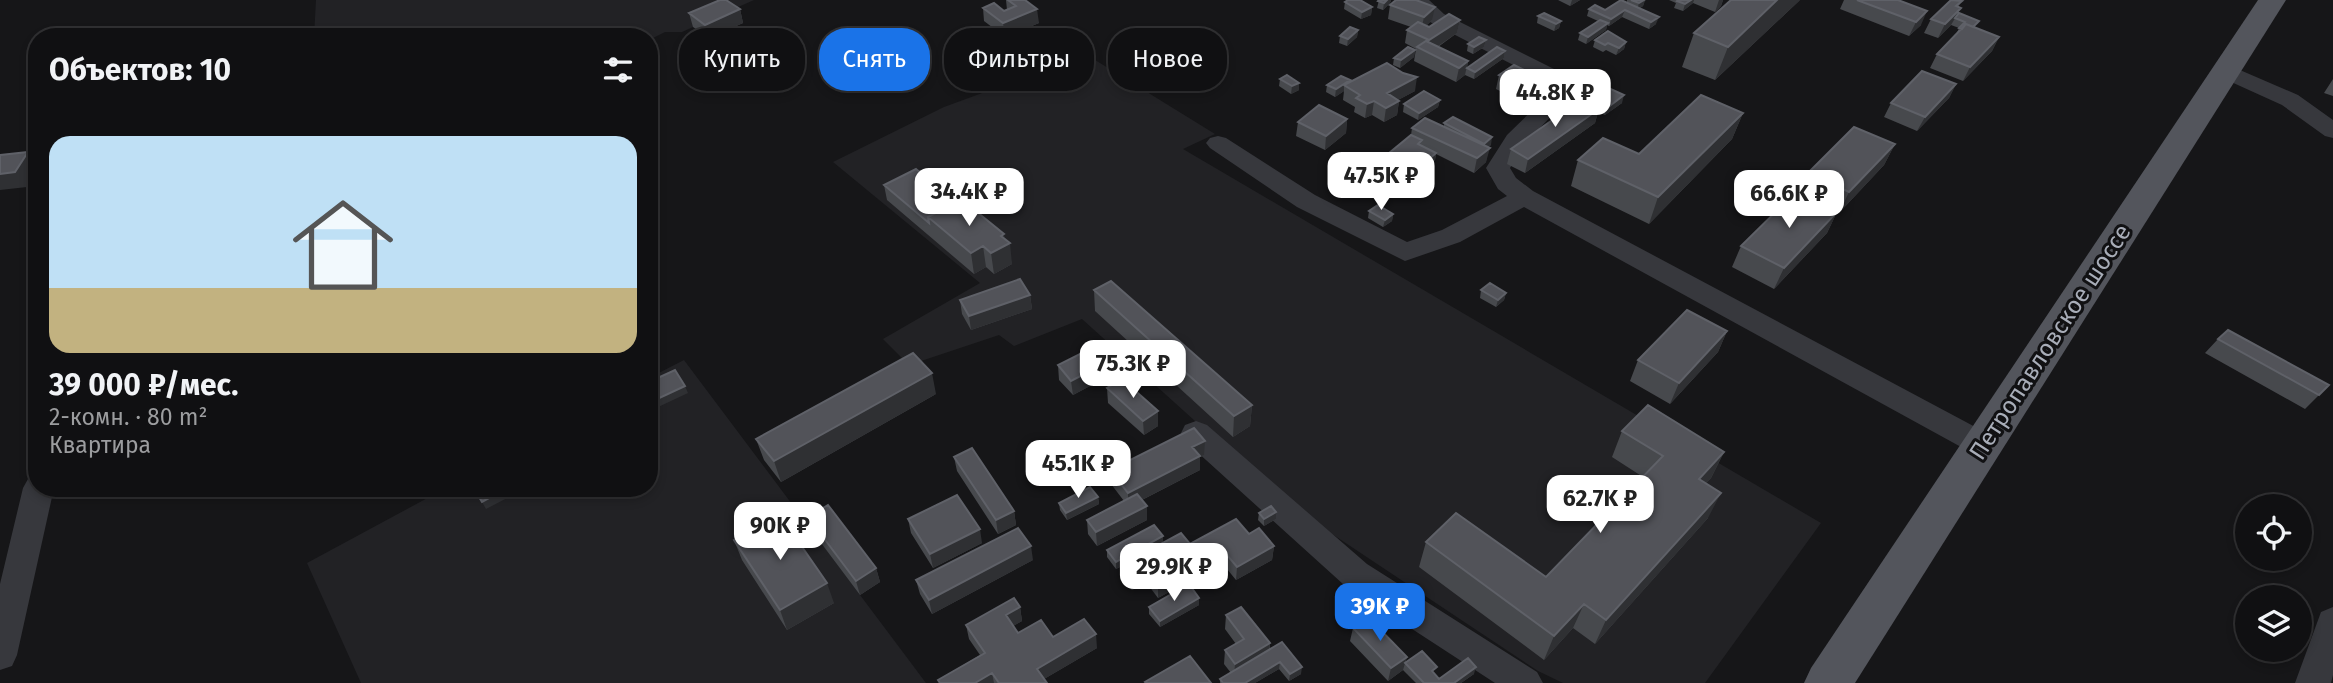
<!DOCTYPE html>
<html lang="ru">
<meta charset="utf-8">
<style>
body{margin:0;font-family:"Fira Sans",sans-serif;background:#19191b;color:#f1f3f6;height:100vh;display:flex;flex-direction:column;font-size:26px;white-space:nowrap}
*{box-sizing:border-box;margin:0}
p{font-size:23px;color:#9c9d9f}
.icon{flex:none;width:38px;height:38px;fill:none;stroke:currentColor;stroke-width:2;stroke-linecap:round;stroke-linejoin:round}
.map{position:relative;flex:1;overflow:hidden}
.drawer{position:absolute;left:28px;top:28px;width:630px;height:469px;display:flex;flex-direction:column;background:#101012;border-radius:28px;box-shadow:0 4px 10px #0003,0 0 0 2px #303032}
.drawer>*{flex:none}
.top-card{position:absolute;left:679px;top:28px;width:665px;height:63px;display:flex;gap:14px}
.controls{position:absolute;left:2235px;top:494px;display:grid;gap:14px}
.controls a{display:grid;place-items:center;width:77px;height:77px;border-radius:50%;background:#101012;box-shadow:0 4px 10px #0003,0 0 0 2px #303032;font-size:35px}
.price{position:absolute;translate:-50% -60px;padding:0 16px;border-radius:14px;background:#fff;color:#222;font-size:23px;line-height:46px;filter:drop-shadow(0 2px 4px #0008)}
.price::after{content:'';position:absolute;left:50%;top:42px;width:21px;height:16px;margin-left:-10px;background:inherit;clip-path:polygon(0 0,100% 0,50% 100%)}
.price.on{background:#1a73e8;color:#fff}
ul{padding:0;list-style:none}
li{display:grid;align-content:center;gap:14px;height:371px;padding:0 21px}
li span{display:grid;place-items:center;height:217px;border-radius:21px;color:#555}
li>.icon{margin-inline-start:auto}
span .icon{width:126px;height:126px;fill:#fffc;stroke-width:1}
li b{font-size:30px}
h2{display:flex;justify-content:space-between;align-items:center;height:84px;padding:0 21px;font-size:30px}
.pill{padding:0 24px;border-radius:28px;background:#101012;box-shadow:0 4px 10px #0003,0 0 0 2px #303032;font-size:24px;line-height:63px}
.pill.on{background:#1a73e8;color:#fff}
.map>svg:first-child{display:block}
</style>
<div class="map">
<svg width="2333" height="683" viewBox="0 0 2333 683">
<rect width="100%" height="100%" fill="#161618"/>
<path fill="#222225" d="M316 0H754L682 32H665L649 40V37H314Z
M1087 55 1215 134 1183 149 1821 523 1705 683H1563L1538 671 1287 504 1082 319 1014 346 999 335 909 365 883 339 980 283 833 162 944 107Z
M684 360 926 683H361L307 563 446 488H649V378Z"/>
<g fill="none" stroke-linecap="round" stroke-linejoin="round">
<path fill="#37383d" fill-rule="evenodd" d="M1406 0H1429L1444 14 1578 81 1581 86 1524 144 1510 168 1516 178 1533 191 1994 437 1998 445 1994 453 1983 457 1972 453 1524 207 1460 242 1405 261 1297 207 1210 148 1206 143 1210 138 1218 136 1226 138 1315 195 1407 242 1442 230 1507 196 1498 189 1486 168 1507 135 1556 87 1430 22Z
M2226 64 2298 95 2333 120V138L2325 136 2282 105 2218 76 2215 71 2218 66Z
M1196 421 1207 425 1367 564 1537 672 1543 683H1495L1343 584 1185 441 1181 433 1185 425Z
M37 476V488H54L17 655 12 666 0 670V584L23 488 28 479Z
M2333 607V675L2331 683H2295L2321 612Z"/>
<path fill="#53555c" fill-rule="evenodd" d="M2258 0H2286L1855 683H1804L1811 668Z"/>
</g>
<path fill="#47494d" d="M1006 0H1025L1039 23 1005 37 984 21 983 8 1004 11 1007 10Z
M1379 0H1391L1390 3 1383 10 1377 8Z
M1558 0H1580L1570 6Z
M1627 0H1645L1643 6 1640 8 1656 24 1649 29 1622 17 1609 26 1607 25 1606 30 1586 44 1578 40 1580 33 1598 21 1587 16 1589 9 1605 10 1627 3Z
M1669 0H1723L1721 6 1715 12 1693 3 1683 11 1674 8 1676 3Z
M1800 0 1715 80 1682 67 1694 33Z
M1844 0H1898L1921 25 1909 36 1840 9Z
M1962 1 1958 7V15L1975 28 1999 37 1992 51 1963 81 1930 68 1937 54 1956 35 1959 28 1951 25 1938 38 1924 33 1931 19Z
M1345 2 1372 7 1371 15 1361 19 1344 9Z
M1390 5 1432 20 1426 26 1429 27 1460 20 1457 33 1438 47 1468 61 1467 68 1505 51 1504 58 1474 79 1465 75 1456 82 1414 61 1416 49 1405 43 1407 30 1411 27 1388 19Z
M740 9 743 23 709 38 693 27 689 13Z
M1538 16 1561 21 1559 28 1554 31 1537 23Z
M1358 30 1357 37 1347 46 1339 43 1340 36Z
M1486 40 1484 47 1473 54 1467 51 1468 44Z
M1595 40 1626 42 1624 49 1616 55 1606 50 1603 52 1593 47Z
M1415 50 1414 57 1400 68 1393 65 1394 58Z
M1499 75 1543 79 1540 93 1526 104 1496 89Z
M1280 79 1299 90 1291 94 1279 86Z
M2333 79V96L2324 93Z
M1350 80V83L1415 91 1398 100 1399 101 1397 115 1384 122 1372 115 1365 118 1354 112 1355 107 1343 100 1344 91 1335 97 1326 92 1327 85Z
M1956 84 1949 98 1917 131 1884 117 1891 103Z
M1590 99 1622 103 1605 115 1598 112 1595 123 1525 173 1507 164 1511 149 1588 103Z
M1440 100 1438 107 1418 120 1403 112 1404 104Z
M1743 113 1732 139 1649 224 1571 186 1578 160 1639 154Z
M1347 119 1346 133 1325 150 1296 136 1298 122Z
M1444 123 1491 145 1488 147 1486 162 1474 173 1436 154 1435 160 1419 173 1387 161 1388 154 1411 135 1412 128 1444 126Z
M1895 144 1884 165 1839 213 1837 212 1827 233 1774 289 1732 267 1741 246 1798 194 1808 173Z
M884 185 1005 240 1012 264 994 274 986 267 974 274 887 200Z
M1369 211 1393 214 1392 221 1383 227 1368 218Z
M1094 290 1252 405 1250 426 1233 437 1095 311Z
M1481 290 1506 293 1504 300 1496 307 1480 298Z
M1030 295 1032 309 971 330 962 314 960 300Z
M1727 331 1718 352 1670 404 1630 381 1638 360Z
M2218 339 2329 385 2305 409 2205 353Z
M1058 365 1105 378 1073 395 1059 380Z
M1107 388 1158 411V426L1144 435 1108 403Z
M936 394 781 482 764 460 756 439Z
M1622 431 1724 452 1711 478 1706 483 1708 518 1595 644 1573 628 1544 660 1419 567 1426 542 1546 577 1643 477 1612 457Z
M1204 455 1200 457V470L1142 500 1147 506V520L1097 546 1088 534 1087 520 1124 501 1111 484 1110 470Z
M954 457 1014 511 1016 525 998 534 957 471Z
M510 488H527L528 490 523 494H513Z
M1098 497 1099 504 1067 520 1060 510 1059 503Z
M1276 512V519L1264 526 1258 520 1259 513Z
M808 517 876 568 880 582 860 595 812 531Z
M908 519 982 543 933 568 911 533Z
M1249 534 1274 546 1272 560 1236 580 1222 563 1158 598 1146 582 1132 590 1123 579 1122 566 1116 569 1107 557V550L1163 536V543L1190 544Z
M734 540 834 603 787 630 742 560Z
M1033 560 932 614 920 594 916 580Z
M1199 598V605L1160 627 1149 614V607Z
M1020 607 1022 621 1013 626 1018 633 1053 637 1097 648 1044 679 1047 683H939L938 680 980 655 969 639 966 625Z
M1226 615 1270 643V650L1301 674 1289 681 1279 669 1255 683H1220V679L1231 673 1224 664 1225 650 1236 644 1225 629Z
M1353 628 1407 657 1405 663 1435 674 1439 679 1474 674 1461 683H1416L1403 670 1388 681 1350 641Z"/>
<path fill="#2f3033" d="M1387 0H1391L1390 3 1383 10 1384 3Z
M1572 0H1580L1570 6Z
M1644 0H1645L1643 6 1637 10 1639 3Z
M1691 0H1694L1693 3 1683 11 1685 4Z
M1719 0H1723L1721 6 1715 12Z
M1777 0H1800L1715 80 1728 47Z
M1372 7 1371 15 1361 19 1362 12Z
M1435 7 1432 20 1421 31 1424 17Z
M1961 8 1951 25 1938 38 1945 24Z
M740 9 743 23 709 38 705 25Z
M1037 9 1039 23 1005 37 1003 23Z
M1625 10 1622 17 1609 26 1611 19Z
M1927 11 1921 25 1909 36 1916 22Z
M1659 17 1656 24 1649 29 1651 22Z
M1460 20 1457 33 1428 53 1427 52 1429 40Z
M1561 21 1559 28 1554 31 1556 24Z
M1608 23 1606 30 1586 44 1588 37Z
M1358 30 1357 37 1347 46 1348 39Z
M1999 37 1992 51 1963 81 1970 67Z
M1486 40 1484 47 1473 54 1474 47Z
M1626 42 1624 49 1616 55 1619 48Z
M1415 50 1414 57 1400 68 1401 60Z
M1505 51 1504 58 1474 79 1475 72Z
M1468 61 1465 75 1456 82 1459 68Z
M1417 77 1415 91 1385 107 1387 93Z
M1543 79 1540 93 1526 104 1529 89Z
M1350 80 1349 88 1344 85V91L1335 97 1336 89Z
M1299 83V90L1291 94 1292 86Z
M1956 84 1949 98 1917 131 1925 117Z
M1624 95 1622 103 1605 115 1607 108Z
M1440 100 1438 107 1418 120 1419 113Z
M1374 101 1372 115 1365 118 1367 104Z
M1399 101 1397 115 1384 122 1386 108Z
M1599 109 1595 123 1525 173 1528 159Z
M1743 113 1732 139 1649 224 1658 197Z
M1347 119 1346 133 1325 150 1326 136Z
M1492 137 1491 145 1482 151 1484 144Z
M1895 144 1884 165 1839 213 1849 192Z
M1490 148 1486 162 1474 173 1477 158Z
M28 152 37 163V170L27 187 0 190V174Z
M1436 153 1435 160 1419 173 1421 166Z
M1837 212 1827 233 1774 289 1784 268Z
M1393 214 1392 221 1383 227 1385 220Z
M1004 234 1006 245 1010 243 1012 264 994 274 991 253 1001 236Z
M983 246 986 267 974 274 971 253Z
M1506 293 1504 300 1496 307 1498 300Z
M1030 295 1032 309 971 330 969 316Z
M1727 331 1718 352 1670 404 1679 383Z
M1104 364 1105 378 1073 395 1071 381Z
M932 373 936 394 781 482 774 461Z
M685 386 688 393 656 408 653 401Z
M1252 405 1250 426 1233 437 1234 416Z
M1158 411V426L1144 435 1143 421Z
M1205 441 1204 455 1200 457V470L1128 507V493L1192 447Z
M1724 452 1711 478 1686 505 1699 479Z
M520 488H527L528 490 523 494Z
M506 489 511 496 486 509 482 502Z
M1721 493 1708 518 1595 644 1606 620Z
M1098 497 1099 504 1067 520 1066 513Z
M1147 506V520L1097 546 1096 532Z
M1014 511 1016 525 998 534 996 520Z
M1276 512V519L1264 526V519Z
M980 529 982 543 933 568 930 554Z
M1163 536V544L1116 569V562Z
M1031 546 1033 560 932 614 929 600Z
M1274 546 1272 560 1236 580 1237 567Z
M1222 549V563L1158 598V584Z
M876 568 880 582 860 595 856 581Z
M1146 569V582L1132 590V577Z
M827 583 834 603 787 630 780 610Z
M1199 598V605L1160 627V621Z
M1584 604 1573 628 1544 660 1554 636Z
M1020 607 1022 621 1008 629 1006 615Z
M1096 634 1097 648 1039 682 1037 669Z
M1270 643 1269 656 1234 677 1235 664Z
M1407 657 1403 670 1388 681 1391 668Z
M1280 662 1279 669 1255 683H1245Z
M1302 667 1301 674 1289 681 1290 674Z
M1476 667 1474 674 1461 683H1454Z
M992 673 994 683H975Z"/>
<path fill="#525359" stroke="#5f6168" stroke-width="2" d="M720 0H726L740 9 705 25 689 13Z
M1008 0H1025L1037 9 1003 23 983 8 994 3 1004 11 1016 6Z
M1348 0H1360L1372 7 1362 12 1345 2Z
M1379 0H1387L1384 3 1378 1Z
M1396 0H1416L1435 7 1424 17 1390 5Z
M1621 0 1659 17 1651 22 1625 10 1611 19 1589 9 1595 5 1605 10Z
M1631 0H1644L1639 3Z
M1678 0H1691L1685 4 1677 1Z
M1731 0H1777L1728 47 1694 33Z
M1857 0H1898L1927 11 1916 22Z
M1951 0 1962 1 1956 6 1961 8 1945 24 1931 19Z
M1544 13 1561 21 1556 24 1538 16Z
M1959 13 1979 21 1973 27 1966 24 1962 29 1959 28 1965 22 1955 18Z
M1449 14 1460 20 1429 40 1407 30 1418 22 1429 27Z
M1600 20 1608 23 1588 37 1580 33Z
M1966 24 1999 37 1970 67 1937 54Z
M1350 27 1358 30 1348 39 1340 36Z
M1608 31 1626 42 1619 48 1608 43 1605 45 1595 40Z
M1479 37 1486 40 1474 47 1468 44Z
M1426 41 1468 61 1459 68 1417 47Z
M1408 47 1415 50 1401 60 1394 58Z
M1497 47 1505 51 1475 72 1467 68Z
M1387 63 1403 73 1417 77 1387 93 1399 101 1386 108 1374 101 1367 104 1356 98 1360 95 1344 85Z
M1514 65 1543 79 1529 89 1499 75Z
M1922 71 1956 84 1925 117 1891 103Z
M1287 75 1299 83 1292 86 1280 79Z
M1341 76 1350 80 1336 89 1327 85Z
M1606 87 1624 95 1607 108 1590 99Z
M1424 91 1440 100 1419 113 1404 104Z
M1701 95 1743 113 1658 197 1578 160 1603 138 1639 154Z
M1581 100 1599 109 1528 159 1511 149Z
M1319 105 1347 119 1326 136 1298 122Z
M1453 117 1492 137 1484 144 1444 123Z
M1425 118 1490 148 1477 158 1412 128Z
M1854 127 1895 144 1849 192 1808 173Z
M1411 135 1422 140 1418 144 1436 153 1421 166 1388 154Z
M28 152 15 172 0 174V155Z
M916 169 957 202 928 217 929 223 884 185Z
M1796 192 1837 212 1784 268 1741 246Z
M961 199 1004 234 1001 236 1010 243 991 253 983 246 971 253 928 217Z
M1378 205 1393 214 1385 220 1369 211Z
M1020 279 1030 295 969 316 960 300Z
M1111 281 1252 405 1234 416 1094 290Z
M1490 283 1506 293 1498 300 1481 290Z
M1687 310 1727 331 1679 383 1638 360Z
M2228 330 2329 385 2319 395 2218 339Z
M1090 349 1104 364 1071 381 1058 365Z
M913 353 932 373 774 461 756 439Z
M675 370 685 386 653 401 649 395V382Z
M1122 379 1158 411 1143 421 1107 388Z
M1648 405 1724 452 1699 479 1721 493 1606 620 1584 604 1554 636 1426 542 1456 513 1546 577 1663 456 1622 431Z
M1194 428 1205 441 1192 447 1200 456 1128 493 1110 470Z
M972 448 1014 511 996 520 954 457Z
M1090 487 1098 497 1066 513 1059 503Z
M475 488H506V489L482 502 474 489Z
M1137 494 1147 506 1096 532 1087 520Z
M957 495 980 529 930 554 908 519Z
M828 505 876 568 856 581 808 517Z
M1271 506 1276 512 1264 519 1259 513Z
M780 515 827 583 780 610 734 540Z
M1236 519 1249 534 1259 528 1274 546 1237 567 1222 549 1158 584 1146 569 1132 577 1122 565 1181 533 1190 544Z
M1154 525 1163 536 1116 562 1107 550Z
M1018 528 1031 546 929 600 916 580Z
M1189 584 1199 598 1160 621 1149 607Z
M1014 598 1020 607 1006 615 1018 633 1041 620 1053 637 1084 619 1096 634 1037 669 1047 683H999L992 673 975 683H940L938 680 985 653 966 625Z
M1241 607 1270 643 1235 664 1225 650 1244 639 1226 615Z
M1368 617 1407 657 1391 668 1353 628Z
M1282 642 1302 667 1290 674 1280 662 1245 683H1223L1220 679Z
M1422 651 1437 667 1432 671 1439 679 1468 658 1476 667 1454 683H1424L1405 663Z
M1190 656 1211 683H1146L1145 682Z"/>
<g text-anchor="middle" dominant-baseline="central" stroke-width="6" stroke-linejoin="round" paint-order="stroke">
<g font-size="24" fill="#a8adb8" stroke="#111113">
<text transform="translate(2050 342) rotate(-57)">Петропавловское шоссе</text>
</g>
</g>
</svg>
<div class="controls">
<a><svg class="icon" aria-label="locate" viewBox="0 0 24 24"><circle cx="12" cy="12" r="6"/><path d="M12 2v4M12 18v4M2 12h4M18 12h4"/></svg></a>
<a><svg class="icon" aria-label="layers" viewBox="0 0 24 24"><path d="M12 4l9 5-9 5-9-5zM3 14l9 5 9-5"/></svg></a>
</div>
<b class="price" style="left:1555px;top:129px">44.8K ₽</b>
<b class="price" style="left:1381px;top:212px">47.5K ₽</b>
<b class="price" style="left:969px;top:228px">34.4K ₽</b>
<b class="price" style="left:1789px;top:230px">66.6K ₽</b>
<b class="price" style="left:1133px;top:400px">75.3K ₽</b>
<b class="price" style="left:1078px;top:500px">45.1K ₽</b>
<b class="price" style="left:1600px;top:535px">62.7K ₽</b>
<b class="price" style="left:780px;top:562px">90K ₽</b>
<b class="price" style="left:1174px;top:603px">29.9K ₽</b>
<b class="price on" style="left:1380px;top:643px">39K ₽</b>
<div class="top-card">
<a class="pill">Купить</a>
<a class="pill on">Снять</a>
<a class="pill">Фильтры</a>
<a class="pill">Новое</a>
</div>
<section class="drawer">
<h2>Объектов: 10<svg class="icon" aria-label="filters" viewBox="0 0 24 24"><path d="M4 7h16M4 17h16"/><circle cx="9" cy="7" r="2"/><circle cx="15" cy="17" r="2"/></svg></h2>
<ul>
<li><span style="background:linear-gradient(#bfe0f5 70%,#c2b280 0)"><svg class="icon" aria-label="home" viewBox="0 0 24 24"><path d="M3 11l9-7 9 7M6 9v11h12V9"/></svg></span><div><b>39 000 ₽/мес.</b><p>2-комн. · 80 m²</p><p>Квартира</p></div></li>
</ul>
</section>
</div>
